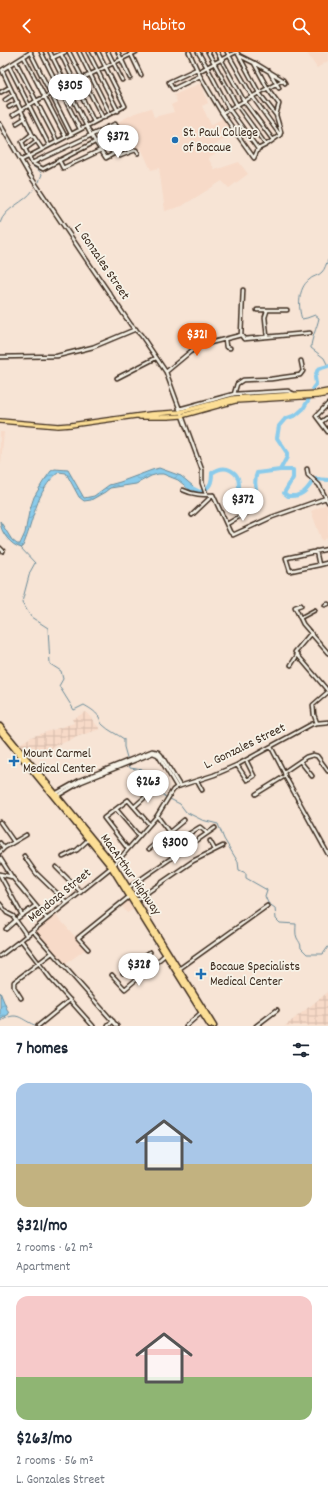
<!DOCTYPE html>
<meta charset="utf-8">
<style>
body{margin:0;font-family:Dekko,sans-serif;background:#f2f2f3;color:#1f2937;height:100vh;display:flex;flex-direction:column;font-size:15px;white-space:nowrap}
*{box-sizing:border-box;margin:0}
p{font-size:13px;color:#747a83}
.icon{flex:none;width:22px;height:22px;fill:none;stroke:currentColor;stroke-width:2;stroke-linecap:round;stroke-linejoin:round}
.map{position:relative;height:974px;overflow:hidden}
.sheet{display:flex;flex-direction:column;background:#fff;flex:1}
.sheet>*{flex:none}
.price{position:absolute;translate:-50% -34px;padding:0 9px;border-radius:14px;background:#fff;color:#222;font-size:13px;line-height:26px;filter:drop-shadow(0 1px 2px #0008)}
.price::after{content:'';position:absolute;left:50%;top:24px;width:12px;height:9px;margin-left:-6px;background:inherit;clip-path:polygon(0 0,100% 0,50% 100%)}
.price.active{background:#ea580c;color:#fff}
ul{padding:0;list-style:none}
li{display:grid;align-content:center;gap:8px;height:212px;padding:0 16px}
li+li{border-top:1px solid #e0e1e3}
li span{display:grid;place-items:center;height:124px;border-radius:12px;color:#555}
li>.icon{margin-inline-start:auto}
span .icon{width:72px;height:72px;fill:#fffc;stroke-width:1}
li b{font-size:17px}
h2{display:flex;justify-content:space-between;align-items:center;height:48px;padding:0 16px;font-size:17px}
header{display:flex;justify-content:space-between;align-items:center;height:52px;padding:0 16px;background:#ea580c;color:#fff;font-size:18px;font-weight:600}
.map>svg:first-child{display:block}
</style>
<header><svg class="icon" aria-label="back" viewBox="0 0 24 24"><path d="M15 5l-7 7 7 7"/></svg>Habito<svg class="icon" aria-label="search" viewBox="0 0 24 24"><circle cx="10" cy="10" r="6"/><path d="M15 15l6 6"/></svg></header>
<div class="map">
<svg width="328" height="974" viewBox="0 0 328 974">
<defs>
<pattern id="industrial-grid" width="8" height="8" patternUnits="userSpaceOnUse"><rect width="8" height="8" fill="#f7dac8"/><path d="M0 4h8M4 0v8" fill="none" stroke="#d5bbab"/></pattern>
<pattern id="water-waves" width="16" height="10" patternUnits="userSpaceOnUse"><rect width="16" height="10" fill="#8acbeb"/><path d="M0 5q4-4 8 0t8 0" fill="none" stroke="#78aec9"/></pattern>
</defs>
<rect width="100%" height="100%" fill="#f7e4d5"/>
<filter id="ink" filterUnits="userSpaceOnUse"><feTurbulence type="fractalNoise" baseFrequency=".025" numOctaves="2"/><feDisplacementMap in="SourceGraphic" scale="8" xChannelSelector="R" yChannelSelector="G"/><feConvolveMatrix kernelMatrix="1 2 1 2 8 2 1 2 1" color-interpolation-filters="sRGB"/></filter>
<g filter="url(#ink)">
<path fill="#f7dac8" d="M306 0H328V9L317 16Z
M201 31 208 51 202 54 211 73 223 66 234 81 212 95 216 101 208 106 215 118 239 110 248 122 229 136 222 129 182 154 165 159 159 116 151 118 141 96 134 98 116 71 135 61 151 56 154 65 174 60 171 53 177 50 174 43Z
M0 380H4L1 411H0Z
M326 452 328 455V485L322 489 311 459Z
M129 846 136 856 127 861 121 853Z
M55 862 86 897 64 913 34 879Z"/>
<path fill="url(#industrial-grid)" d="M86 660 100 677 79 684 28 706 18 693 31 685 74 671 72 667Z
M328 940V974H285Z"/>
<path fill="url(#water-waves)" stroke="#6a8b99" d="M159 416 181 424 193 434 190 438 178 428 163 422H158L151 424 136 432 110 436 105 440 91 448 84 449 79 445 66 421 59 420C35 438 34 471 22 496 11 494 0 480 0 469L12 488 17 492H20L25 481 29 460 34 445 43 430 51 419 55 417 68 418 84 446 94 444 109 433 120 430 152 418Z
M0 940 9 962 0 968Z"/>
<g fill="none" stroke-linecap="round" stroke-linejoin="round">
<path stroke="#6a8b99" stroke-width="1" d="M29 108C31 116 38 116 42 122L39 130
M0 171C5 155 25 151 33 138
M328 208C326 212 325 217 322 220 319 224 312 224 309 228 298 236 298 256 302 267L307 266 315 263 319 266C317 276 311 287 311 296L324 306 328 314
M20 495 35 511 30 520 22 550 31 565 48 576 50 612 61 619 63 627 59 634 74 658 84 653C89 656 95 659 99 665 101 668 100 671 103 673 109 679 117 682 124 687V695L128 709
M129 712 130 716 149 719 154 724V729L159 733 160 739 164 744 180 752 186 760 202 768 218 772 224 787 238 810 239 818 246 821V826L267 838 265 844 268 851 275 856 276 867 280 871 296 872C296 876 295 882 297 886 299 890 301 891 301 896L307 902H323L328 895
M0 970C18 957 20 968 37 974"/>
<path stroke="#8acbeb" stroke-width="4" d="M316 322 318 317 328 314
M313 336 316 332 315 325
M280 418 287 405V401L277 386 279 374 285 367 296 363 303 357 309 347
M316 427 328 428
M188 434 200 440C210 436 212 431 212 421 218 417 224 415 230 418 244 425 236 436 241 446 243 450 246 450 249 451L255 448C259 437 252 432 257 421L280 418H293V426L284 441 288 444C300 445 306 440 312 430"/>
<g stroke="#3b2a1e" stroke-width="5.5">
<path id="minor" d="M30 0 71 82
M31 0 2 18 32 82 42 97
M41 0 80 77
M69 0 103 66
M79 0 110 62
M88 0 118 59
M108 0 122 28
M118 0 130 26
M130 0 141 23
M189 0 200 24 222 61 254 106 258 97 229 57 207 15 236 0
M198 0 207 15 198 20
M208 0 237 53 266 93 258 97
M217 0 244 49 273 88
M227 0 252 44 280 83
M237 0 259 41 276 63 281 80 280 83 266 93
M61 2 94 70
M240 4 254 11 268 37 279 52 276 63
M24 5 65 84
M52 6 65 0
M16 10 57 89
M255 11 283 28
M9 14 49 93
M197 17 169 30 173 37 200 24
M269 19 279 36
M1 40 10 35
M5 48 14 42
M9 55 18 50
M222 61 283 28 285 31
M13 63 36 49 136 0
M17 71 25 66
M0 72 29 122 86 207 131 273 141 283 166 320 202 418V431L206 442
M107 75 120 97
M99 79 113 101
M32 82 22 90 25 97 36 89
M25 97 32 111 43 117 95 90
M117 99 120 104 130 100 126 95
M130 100 136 98 138 101
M22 108 125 54 98 0
M59 108 63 116 101 98
M32 111 115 72 127 92 126 95 106 106 91 83 50 0
M243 238 241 283 244 287 310 281
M257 258H287
M267 285 265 265 267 259
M225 287 226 295 230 296
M0 305 57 304 93 295 136 277
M166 320 190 300 202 293 241 283
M117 326 156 306
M234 342 237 332 243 328 271 327 300 323 303 319 301 309
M328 352 316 364 328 380
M179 357 234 342 288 339 294 342
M321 370 328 365
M307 417 308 423 319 433 328 450
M183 438C193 443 203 443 213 443
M213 443 230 480 233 483 272 465 326 446
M192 463 213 443
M227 472 252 457
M0 496 3 499
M316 499 319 513 327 511
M319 513 290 519 286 506 328 497
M301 553 295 555 303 572 328 601
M325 553 328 552
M300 566 315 558
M311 581 295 600 328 639
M291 613 298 602
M317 671 314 663 313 653 328 640
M271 695 284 720 285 724 328 802
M300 709 312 724
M237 713 247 728 254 724 246 708
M284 720 306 705 313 703 317 704 328 719
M197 729 202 738
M55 742 80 728 152 699 158 700 161 703 180 734
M256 742 285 724
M57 744 81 730 153 701 158 703 177 735
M134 755 152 739
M116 757 139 784
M157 764 169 780
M0 770 14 790
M210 789 215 798
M0 791 4 796
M191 791 187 783 200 775 207 781
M128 797 104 766 128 748 149 772
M149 797 184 768
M0 800 4 796 26 783
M24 804 36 821 67 851
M63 805 77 798 89 787
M0 806 12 825 47 867
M56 815 81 840
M0 822 12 825
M0 823 22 863
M128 836 215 776
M135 849 193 809 223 794
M0 852 7 861 13 864 27 884
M18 866 35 854
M6 877 15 869
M33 879 117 974
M21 888 51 927 93 974
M88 897 78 886 130 844
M0 904 21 888 114 813 157 764 173 738 177 735 214 723 237 713 312 672 317 671 328 670
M179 917 267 854
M123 921 135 911
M144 921 135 911 150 900
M112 923 125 937 166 902
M21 946 14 935V930L52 901
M38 974 70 948
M108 974 113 969
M186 974 202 960
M256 974 277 958"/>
</g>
<g stroke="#3b2a1e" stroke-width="6">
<path id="major" d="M140 365H168L181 364 235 349 317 344 328 342
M0 369 58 374 71 373 150 362 180 360 234 346 317 341 328 339"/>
</g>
<g stroke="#3b2a1e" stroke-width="7">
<path id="highway" d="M0 674 114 813 214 974
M0 679 111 815 210 974"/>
</g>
<use href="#minor" stroke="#f7f3e8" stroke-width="2.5"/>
<use href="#major" stroke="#fcde96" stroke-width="3.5"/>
<use href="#highway" stroke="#fcde96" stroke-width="4"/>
</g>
</g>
<g fill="#1f6fb2" stroke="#f7f3e8" stroke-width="1.5">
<circle cx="175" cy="88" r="4"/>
<path d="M12 703h4v4h4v4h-4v4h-4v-4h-4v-4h4z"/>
<path d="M199 916h4v4h4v4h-4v4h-4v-4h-4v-4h4z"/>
</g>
<g text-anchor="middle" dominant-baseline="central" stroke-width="3.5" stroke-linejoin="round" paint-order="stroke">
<g font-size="13" fill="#3b2a1e" stroke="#f7f3e8" text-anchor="start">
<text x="183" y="81">St. Paul College<tspan x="183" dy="15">of Bocaue</tspan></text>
<text x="23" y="702">Mount Carmel<tspan x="23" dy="15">Medical Center</tspan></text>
<text x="210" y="915">Bocaue Specialists<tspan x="210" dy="15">Medical Center</tspan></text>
</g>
<g font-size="13" fill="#3b2a1e" stroke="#f7f3e8">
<text transform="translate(101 210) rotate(56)">L. Gonzales Street</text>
<text transform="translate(245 695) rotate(-26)">L. Gonzales Street</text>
<text transform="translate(130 823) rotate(55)">MacArthur Highway</text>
<text transform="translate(60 844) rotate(-39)">Mendoza Street</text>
</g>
</g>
</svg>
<b class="price" style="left:70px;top:56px">$305</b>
<b class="price" style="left:118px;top:107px">$372</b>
<b class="price active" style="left:197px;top:305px">$321</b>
<b class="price" style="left:243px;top:470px">$372</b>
<b class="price" style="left:148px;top:752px">$263</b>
<b class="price" style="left:175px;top:813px">$300</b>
<b class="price" style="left:139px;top:935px">$328</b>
</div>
<section class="sheet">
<h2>7 homes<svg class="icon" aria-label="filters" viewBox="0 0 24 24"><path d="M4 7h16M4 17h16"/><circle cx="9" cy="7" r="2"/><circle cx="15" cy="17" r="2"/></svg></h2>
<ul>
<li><span style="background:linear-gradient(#a9c7e8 65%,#c2b280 0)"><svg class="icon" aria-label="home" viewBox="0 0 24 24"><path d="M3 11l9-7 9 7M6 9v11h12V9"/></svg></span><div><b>$321/mo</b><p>2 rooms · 62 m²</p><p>Apartment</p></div></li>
<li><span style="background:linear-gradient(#f6c9c9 65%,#8fb573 0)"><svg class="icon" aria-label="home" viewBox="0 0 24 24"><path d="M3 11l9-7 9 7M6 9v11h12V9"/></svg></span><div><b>$263/mo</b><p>2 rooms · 56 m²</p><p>L. Gonzales Street</p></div></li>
</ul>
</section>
